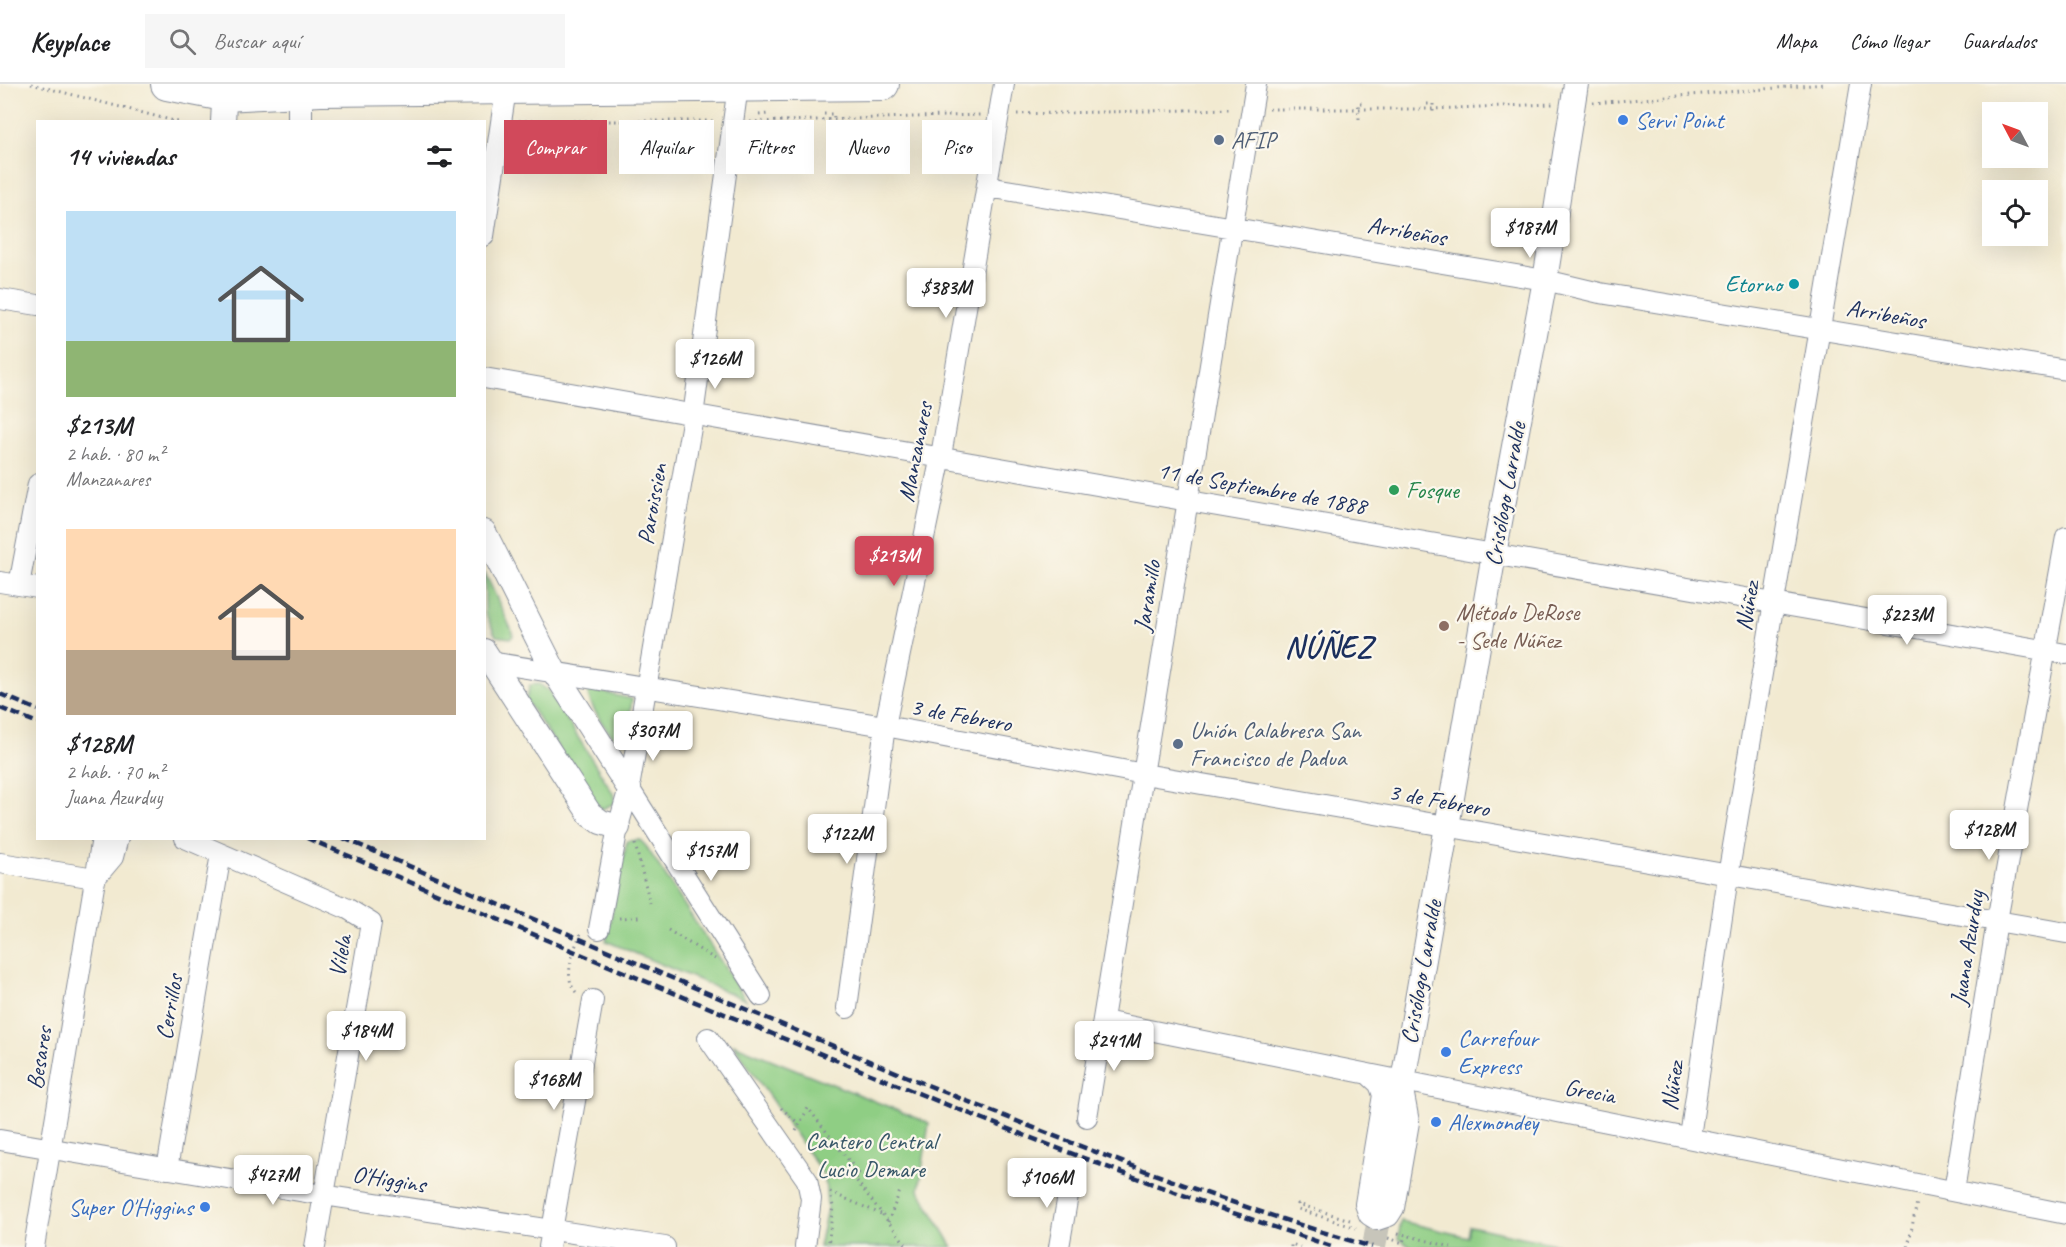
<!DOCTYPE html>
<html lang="es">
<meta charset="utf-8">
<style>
body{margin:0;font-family:Caveat,sans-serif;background:#f6f6f6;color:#202124;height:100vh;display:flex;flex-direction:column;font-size:22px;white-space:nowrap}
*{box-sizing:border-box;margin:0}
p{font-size:20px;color:#757577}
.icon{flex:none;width:33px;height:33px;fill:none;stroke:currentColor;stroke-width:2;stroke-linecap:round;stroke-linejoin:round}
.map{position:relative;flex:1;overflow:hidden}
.drawer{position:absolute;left:36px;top:36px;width:450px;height:720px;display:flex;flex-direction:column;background:#fff;border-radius:0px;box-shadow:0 6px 24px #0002}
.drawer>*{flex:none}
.top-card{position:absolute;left:504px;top:36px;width:570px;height:54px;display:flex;gap:12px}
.needle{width:39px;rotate:311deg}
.fabs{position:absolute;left:1982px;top:18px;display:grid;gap:12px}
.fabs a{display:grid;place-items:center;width:66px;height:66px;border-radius:0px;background:#fff;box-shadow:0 6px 24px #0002;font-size:30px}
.price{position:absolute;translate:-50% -51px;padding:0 14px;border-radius:6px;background:#fff;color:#222;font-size:20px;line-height:39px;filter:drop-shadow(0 2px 3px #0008)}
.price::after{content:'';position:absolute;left:50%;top:36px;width:18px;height:14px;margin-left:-9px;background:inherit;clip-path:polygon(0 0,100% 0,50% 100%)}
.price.selected{background:#d1495b;color:#fff}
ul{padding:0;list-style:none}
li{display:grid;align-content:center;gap:12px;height:318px;padding:0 30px}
li span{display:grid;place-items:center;height:186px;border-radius:0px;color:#555}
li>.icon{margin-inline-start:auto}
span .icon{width:108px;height:108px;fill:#fffc;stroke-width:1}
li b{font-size:26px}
h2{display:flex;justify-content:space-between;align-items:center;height:72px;padding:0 30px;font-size:26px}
.chip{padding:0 21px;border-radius:0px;background:#fff;box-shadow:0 6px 24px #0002;font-size:21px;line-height:54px}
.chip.selected{background:#d1495b;color:#fff}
header{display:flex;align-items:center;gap:36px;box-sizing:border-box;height:84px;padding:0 30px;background:#fff;border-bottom:2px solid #e0e0e0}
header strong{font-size:28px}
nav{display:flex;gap:33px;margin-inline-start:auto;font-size:21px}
.search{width:420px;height:54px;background:#f6f6f6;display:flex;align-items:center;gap:15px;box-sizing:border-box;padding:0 21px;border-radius:0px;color:#757577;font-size:22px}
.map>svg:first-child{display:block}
</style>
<header>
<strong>Keyplace</strong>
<div class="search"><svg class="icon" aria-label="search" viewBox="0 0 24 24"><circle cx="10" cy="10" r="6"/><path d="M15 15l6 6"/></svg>Buscar aquí</div>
<nav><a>Mapa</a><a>Cómo llegar</a><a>Guardados</a></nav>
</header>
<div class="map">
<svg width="2066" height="1163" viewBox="0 0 2066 1163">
<rect width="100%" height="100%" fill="#fbf7ec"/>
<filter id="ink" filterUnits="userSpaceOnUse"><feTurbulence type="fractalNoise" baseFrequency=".0167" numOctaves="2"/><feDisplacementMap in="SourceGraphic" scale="12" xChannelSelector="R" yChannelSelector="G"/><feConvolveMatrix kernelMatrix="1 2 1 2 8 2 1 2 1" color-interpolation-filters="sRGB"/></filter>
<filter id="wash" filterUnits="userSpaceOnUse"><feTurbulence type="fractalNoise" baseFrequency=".008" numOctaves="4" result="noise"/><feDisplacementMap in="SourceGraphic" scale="24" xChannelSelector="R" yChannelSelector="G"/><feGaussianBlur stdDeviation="1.35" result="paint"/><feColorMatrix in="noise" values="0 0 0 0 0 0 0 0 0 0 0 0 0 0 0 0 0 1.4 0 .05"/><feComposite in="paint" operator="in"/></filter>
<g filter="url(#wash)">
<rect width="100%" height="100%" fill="#f2ead1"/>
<path fill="#8fce84" stroke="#557e71" stroke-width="1.5" d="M485 489 512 547 513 552 510 554 496 552 485 529Z
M539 600 549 607 613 709 615 719 602 725 595 719 526 616 530 601Z
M588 605 632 615 627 654 622 658C609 653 587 620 588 605Z
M640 756 646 762 746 916 606 857 627 757Z
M733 960 929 1039 919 1106 953 1163H819L827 1124 825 1093Z
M1401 1137 1468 1153 1470 1142 1569 1163H1411L1398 1155Z"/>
</g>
<g filter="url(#ink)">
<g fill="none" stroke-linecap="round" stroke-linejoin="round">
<path stroke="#c7c5ba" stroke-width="24" stroke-dasharray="24 12" stroke-linecap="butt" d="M1374 1163 1380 1130"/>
<g stroke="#868c98" stroke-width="22">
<path id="minor" d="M988 103 1545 196 1600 209 2066 286
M484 152 506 5
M0 215 38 221
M484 294 2066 570
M0 498 38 504
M19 501 38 400
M484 577 885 642 1144 690 2066 849
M629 704 761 912
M185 754 348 825 371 839 315 1163
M0 779 95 794
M97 792 113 773 118 754
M599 845 618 743 629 704 693 332 738 2
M847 924 885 642 941 372 1004 0
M1104 937 2066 1130
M708 954 807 1096 811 1115 805 1163
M1368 990 1379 1000 1383 1011 1365 1120 1369 1131 1377 1136 1389 1132 1394 1124 1409 1038 1404 1011
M1087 1033 1256 0
M1690 1053 1728 792 1861 0
M0 1056 323 1111 665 1163
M167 1085 221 770
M1954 1107 1997 837 2066 453
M34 1163 102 754
M549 1163 593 916
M1059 1163 1071 1094"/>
</g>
<g stroke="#868c98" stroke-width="26">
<path id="tertiary" d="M300 0V38
M223 38 225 0
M484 448 555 589 629 704
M484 567 590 730 601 738 618 743
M1380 1130 1494 470 1545 196 1576 0"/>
</g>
<g stroke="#868c98" stroke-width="34">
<path id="primary" d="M167 0 224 11 321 6 883 0"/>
</g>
<path stroke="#868c98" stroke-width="3" stroke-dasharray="1.5 4.5" stroke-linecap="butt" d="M31 0 178 38
M1593 19 1825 0
M1427 20H1433V32
M1269 25H1433L1553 20
M824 30H834L833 43
M1017 30 1232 25
M759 31 768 30
M1359 35 1358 19H1364
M519 37H716
M750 38 980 31
M635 760 650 819
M619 834 639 833
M668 846 715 875
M576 908C562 893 574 865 581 849
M781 1024 799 1040
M796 1047 808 1024 860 1091 855 1095 908 1163
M830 1108 881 1130
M1350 1136 1298 1120V1125L1356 1144
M888 1138 900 1107
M1398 1149 1451 1163
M1388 1154 1403 1159 1405 1151
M828 1163 833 1122 831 1114
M1291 1163V1160L1300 1163
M1908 1163 1917 1118"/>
<use href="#minor" stroke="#fff" stroke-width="20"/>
<use href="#tertiary" stroke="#fff" stroke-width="24"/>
<use href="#primary" stroke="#fff" stroke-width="32"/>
<path stroke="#1b2f5e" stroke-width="4.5" stroke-dasharray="9 4.5" stroke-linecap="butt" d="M0 610 38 626
M0 624 38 639
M307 754C474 826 642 896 809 965 983 1036 1156 1105 1334 1163
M343 754C522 830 701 907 881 982 1042 1048 1205 1114 1372 1163"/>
</g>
</g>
<g fill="#3f7fe0" stroke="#fbf7ec" stroke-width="2">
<circle cx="1623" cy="36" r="6"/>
<circle cx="1446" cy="968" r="6"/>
<circle cx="1436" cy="1038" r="6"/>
<circle cx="205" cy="1123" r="6"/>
</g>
<g fill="#5c6f8a" stroke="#fbf7ec" stroke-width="2">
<circle cx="1219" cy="56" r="6"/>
<circle cx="1178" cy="660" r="6"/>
</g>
<circle fill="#0f9aa8" stroke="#fbf7ec" stroke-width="2" cx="1794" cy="200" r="6"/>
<circle fill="#2e9e5b" stroke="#fbf7ec" stroke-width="2" cx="1394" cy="406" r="6"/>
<circle fill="#8d6e63" stroke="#fbf7ec" stroke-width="2" cx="1444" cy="542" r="6"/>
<g text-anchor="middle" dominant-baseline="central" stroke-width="4.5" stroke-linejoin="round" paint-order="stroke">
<g font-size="24" fill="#366cbe" stroke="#fbf7ec" text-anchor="start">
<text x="1635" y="36">Servi Point</text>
<text x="1458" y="954">Carrefour<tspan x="1458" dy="28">Express</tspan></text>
<text x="1448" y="1038">Alexmondey</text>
<text x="193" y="1123" text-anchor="end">Super O'Higgins</text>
</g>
<g font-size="24" fill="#4e5e75" stroke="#fbf7ec" text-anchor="start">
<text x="1231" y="56">AFIP</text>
<text x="1190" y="646">Unión Calabresa San<tspan x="1190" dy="28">Francisco de Padua</tspan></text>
</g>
<g font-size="24" fill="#1b2f5e" stroke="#fbf7ec">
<text transform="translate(1407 147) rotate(10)">Arribeños</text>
<text transform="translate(1886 230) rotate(10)">Arribeños</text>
<text transform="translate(915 368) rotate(-79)">Manzanares</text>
<text transform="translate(1262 404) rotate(10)">11 de Septiembre de 1888</text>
<text transform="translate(1505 410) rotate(-80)">Crisólogo Larralde</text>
<text transform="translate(652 420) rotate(-80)">Paroissien</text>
<text transform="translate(1147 512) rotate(-81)">Jaramillo</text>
<text transform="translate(1747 522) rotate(-80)">Núñez</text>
<text transform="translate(961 631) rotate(10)">3 de Febrero</text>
<text transform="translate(1439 716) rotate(10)">3 de Febrero</text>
<text transform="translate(1967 864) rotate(-81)">Juana Azurduy</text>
<text transform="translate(340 872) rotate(-80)">Vilela</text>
<text transform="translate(1421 888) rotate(-80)">Crisólogo Larralde</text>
<text transform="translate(169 923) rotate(-80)">Cerrillos</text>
<text transform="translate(39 974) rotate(-81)">Besares</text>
<text transform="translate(1672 1002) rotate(-82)">Núñez</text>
<text transform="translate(1590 1007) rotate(11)">Grecia</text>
<text transform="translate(389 1095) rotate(9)">O'Higgins</text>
</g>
<g font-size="24" fill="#0d838f" stroke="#fbf7ec" text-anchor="end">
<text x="1782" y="200">Etorno</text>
</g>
<g font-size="24" fill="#27864d" stroke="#fbf7ec" text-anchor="start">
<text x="1406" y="406">Fosque</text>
</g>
<g font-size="24" fill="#785e54" stroke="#fbf7ec" text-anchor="start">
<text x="1456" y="528">Método DeRose<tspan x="1456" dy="28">- Sede Núñez</tspan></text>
</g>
<g font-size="24" fill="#385768" stroke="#fbf7ec">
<text x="871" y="1057">Cantero Central<tspan x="871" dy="28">Lucio Demare</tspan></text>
</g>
<g font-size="30" font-weight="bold" letter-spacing="1.5" fill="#1b2f5e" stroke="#fbf7ec">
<text x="1329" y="563">NÚÑEZ</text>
</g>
</g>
</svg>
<div class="fabs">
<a><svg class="needle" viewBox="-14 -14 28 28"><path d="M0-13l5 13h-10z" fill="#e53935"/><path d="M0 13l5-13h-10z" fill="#757577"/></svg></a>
<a><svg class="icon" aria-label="locate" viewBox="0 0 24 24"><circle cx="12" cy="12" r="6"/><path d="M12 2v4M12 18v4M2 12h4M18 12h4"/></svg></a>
</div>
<b class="price" style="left:1530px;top:175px">$187M</b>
<b class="price" style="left:946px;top:235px">$383M</b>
<b class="price" style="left:715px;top:306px">$126M</b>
<b class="price selected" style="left:894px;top:503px">$213M</b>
<b class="price" style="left:1907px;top:562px">$223M</b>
<b class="price" style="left:653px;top:678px">$307M</b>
<b class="price" style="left:1989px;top:777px">$128M</b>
<b class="price" style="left:847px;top:781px">$122M</b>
<b class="price" style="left:711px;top:798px">$157M</b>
<b class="price" style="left:366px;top:978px">$184M</b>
<b class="price" style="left:1114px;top:988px">$241M</b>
<b class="price" style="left:554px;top:1027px">$168M</b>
<b class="price" style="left:273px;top:1122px">$427M</b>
<b class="price" style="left:1047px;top:1125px">$106M</b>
<div class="top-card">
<a class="chip selected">Comprar</a>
<a class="chip">Alquilar</a>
<a class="chip">Filtros</a>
<a class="chip">Nuevo</a>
<a class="chip">Piso</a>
</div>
<section class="drawer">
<h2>14 viviendas<svg class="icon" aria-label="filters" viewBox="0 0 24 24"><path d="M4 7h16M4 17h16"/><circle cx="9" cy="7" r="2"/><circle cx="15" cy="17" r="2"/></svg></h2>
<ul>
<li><span style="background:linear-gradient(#bfe0f5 70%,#8fb573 0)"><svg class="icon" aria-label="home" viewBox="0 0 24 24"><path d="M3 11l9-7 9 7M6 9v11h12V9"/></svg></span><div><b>$213M</b><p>2 hab. · 80 m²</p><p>Manzanares</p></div></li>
<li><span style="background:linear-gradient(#ffd9b3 65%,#b9a48a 0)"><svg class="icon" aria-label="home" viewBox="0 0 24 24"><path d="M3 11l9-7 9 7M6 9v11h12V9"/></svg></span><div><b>$128M</b><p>2 hab. · 70 m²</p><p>Juana Azurduy</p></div></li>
</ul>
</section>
</div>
